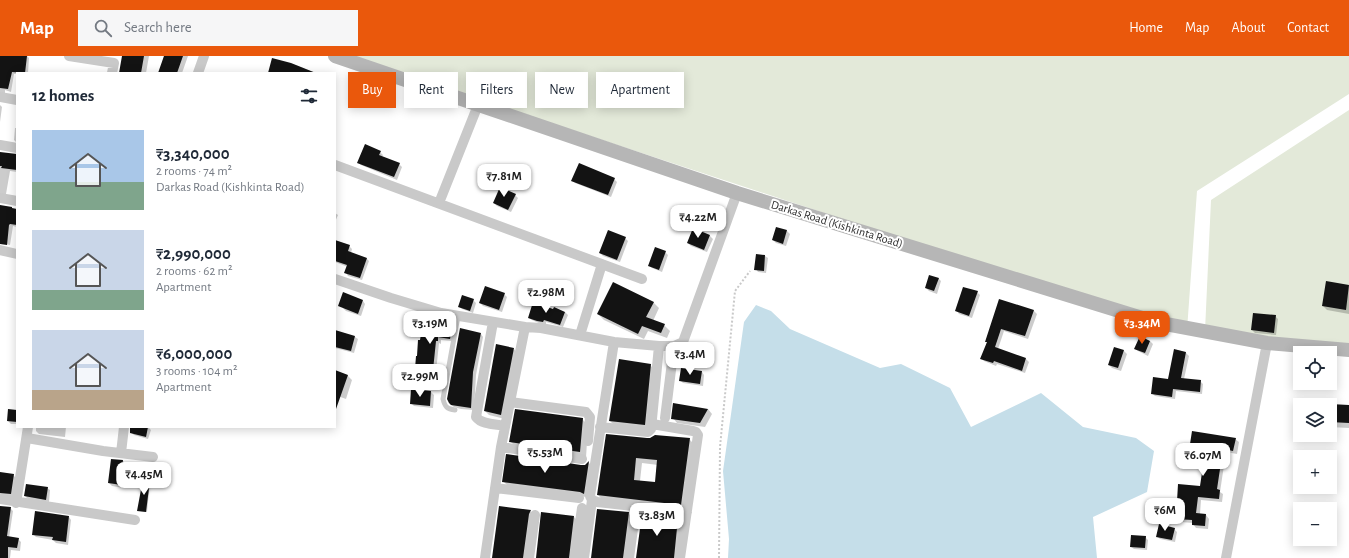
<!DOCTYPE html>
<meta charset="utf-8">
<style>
body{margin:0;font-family:"Alegreya Sans",sans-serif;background:#f6f6f7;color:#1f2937;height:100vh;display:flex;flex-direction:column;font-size:15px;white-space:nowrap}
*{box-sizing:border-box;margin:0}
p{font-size:13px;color:#747a83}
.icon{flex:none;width:22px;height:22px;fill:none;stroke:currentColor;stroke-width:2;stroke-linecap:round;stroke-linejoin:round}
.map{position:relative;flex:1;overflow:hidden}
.details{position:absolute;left:16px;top:16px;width:320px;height:356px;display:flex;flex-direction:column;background:#fff;border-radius:0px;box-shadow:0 2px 10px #0003}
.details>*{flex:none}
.hud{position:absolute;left:348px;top:16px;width:380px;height:36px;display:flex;gap:8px}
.tools{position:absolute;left:1293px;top:290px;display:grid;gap:8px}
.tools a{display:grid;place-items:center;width:44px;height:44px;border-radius:0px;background:#fff;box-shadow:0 2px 10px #0003;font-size:20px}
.price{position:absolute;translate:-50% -34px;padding:0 9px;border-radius:8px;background:#fff;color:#222;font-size:13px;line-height:26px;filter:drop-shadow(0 1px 2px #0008)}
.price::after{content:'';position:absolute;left:50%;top:24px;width:12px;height:9px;margin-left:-6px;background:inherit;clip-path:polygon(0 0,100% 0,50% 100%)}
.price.selected{background:#ea580c;color:#fff}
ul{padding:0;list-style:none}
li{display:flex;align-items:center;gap:12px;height:100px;padding:0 16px}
li span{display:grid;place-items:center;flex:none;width:112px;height:80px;border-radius:0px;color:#555}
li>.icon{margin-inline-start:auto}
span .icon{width:48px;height:48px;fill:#fffc;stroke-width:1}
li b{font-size:17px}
h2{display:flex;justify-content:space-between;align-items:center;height:48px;padding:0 16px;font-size:17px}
.tag{padding:0 14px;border-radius:0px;background:#fff;box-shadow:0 2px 10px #0003;font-size:14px;line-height:36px}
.tag.selected{background:#ea580c;color:#fff}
header{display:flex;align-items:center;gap:24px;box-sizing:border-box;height:56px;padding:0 20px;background:#ea580c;color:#fff}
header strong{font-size:19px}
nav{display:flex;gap:22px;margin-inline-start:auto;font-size:14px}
.search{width:280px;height:36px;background:#f6f6f7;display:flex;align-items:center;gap:10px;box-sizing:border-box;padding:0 14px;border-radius:0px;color:#747a83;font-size:15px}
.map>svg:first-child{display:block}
</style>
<header>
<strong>Map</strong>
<div class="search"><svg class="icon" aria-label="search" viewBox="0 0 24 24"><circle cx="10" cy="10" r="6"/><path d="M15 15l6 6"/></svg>Search here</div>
<nav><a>Home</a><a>Map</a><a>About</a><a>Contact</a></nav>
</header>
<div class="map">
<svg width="1349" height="502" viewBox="0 0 1349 502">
<rect width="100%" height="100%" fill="#fff"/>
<path fill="#e3e9d9" d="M347 0H1349V38L1197 135 1187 274 882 176Z
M1349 54V289L1205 275 1211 144Z"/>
<path fill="#c5dee9" d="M756 249 771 255 790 273 880 312 901 308 950 332 971 371 1041 337 1083 371 1136 382 1154 395 1147 436 1093 461 1097 502H728L729 483 723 415 744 266Z"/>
<path fill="#0003" fill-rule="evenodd" d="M0 0H27L29 2 28 17 14 18 11 36 5 34V37L0 38Z
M123 0H149L146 17H120Z
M164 0H188L182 17H159Z
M0 49 2 51 0 66Z
M15 72H17V87L14 84Z
M380 96 383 99 382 101 399 108 402 111 397 124 361 109 358 106Z
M0 97 17 99V116L10 115 6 138 0 139Z
M614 123 617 126 611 141 575 127 573 124Z
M515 139 518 142 511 156 497 150 494 147Z
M0 150 17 154V171L13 170 10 189 0 187Z
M335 157 338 159 335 166Z
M777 172 787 175 790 178 786 190 776 187 773 184Z
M693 173 710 180 713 183 707 196 691 190 688 187Z
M625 182 628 185 620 206 603 200 600 197Z
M335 185 349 190 352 193 351 197 366 202 369 205 362 224 348 220 346 217 348 211 335 206Z
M665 196 668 199 662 216 652 212 649 209Z
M757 199 765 200 768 202 766 217 758 216 756 213Z
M938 222 941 225 937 238 929 235 926 232Z
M1327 227 1349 230V258L1327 254 1323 250Z
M977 236 980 239 972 262 959 258 957 255Z
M504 238 507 241 502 256 483 250 480 247Z
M473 244 476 247 473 257 462 253 459 250Z
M1000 244 1034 255 1037 258 1028 283 1004 275 998 293 1026 303 1029 306 1025 317 997 308 996 310 984 305 982 303Z
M363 245 365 248 361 260 346 255 343 252Z
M653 246 659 252 653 265 664 269 670 275 667 282 648 275 644 283 604 264 598 258Z
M553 255 565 256 568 259 563 271 546 266V268H541L532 264 529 262Z
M1275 260 1278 263 1276 279 1255 277 1252 274Z
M452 271 454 274 452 285 441 284V288L439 287 436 316 419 315 416 312 421 285Z
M481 278 483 281 476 319 474 354 461 353 454 351 450 348Z
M335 280 355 281 358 283 354 297 335 292Z
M1140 281 1150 285 1153 288 1148 300 1138 295 1135 293Z
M1114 292 1124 295 1127 298 1121 315 1112 312 1109 309Z
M514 293 518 298 505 363 489 359 485 355Z
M1175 295 1186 297 1189 300 1184 323 1200 325 1203 328 1202 338 1176 335 1175 343 1155 340 1152 337 1168 324Z
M650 309 656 315 651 375 616 371 610 365Z
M335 315 347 319 352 324 346 343 335 339Z
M702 316 704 319 703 330 683 327 680 324Z
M431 336 434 339 433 352 414 350 411 347Z
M1294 347 1349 350V372L1330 371V349H1300L1299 370 1293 364Z
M708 353 712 358 705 371 677 367 673 362Z
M17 355V368H11L8 365Z
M582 363 588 369 586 402 516 391 510 385Z
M36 371H66L65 381 39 378 36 375Z
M131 371H148L151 374 148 383 134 379 131 376Z
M647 383H689L695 389 687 454 604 445 598 439ZM642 407 658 409 656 427 640 425Z
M1235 383 1239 386 1237 398 1226 396 1220 436 1223 438 1222 446 1201 444 1200 458 1206 459 1209 463 1208 473 1196 472 1193 468V467L1181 466 1177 462 1201 431 1206 393 1194 391 1191 387Z
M112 404 123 405 126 408 123 420 126 423 124 432 112 430 109 427Z
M588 406 594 412 587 441 510 432 504 426 585 410Z
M0 417 13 419 17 423 14 441 0 442Z
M149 425 150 426 147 456 140 455 139 454Z
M47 432 50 434 49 446 28 443 25 440Z
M0 451 10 452 13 455 9 482 18 483 21 486 20 495 11 494 10 502H0Z
M530 455 536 461 529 502H493Z
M628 457 634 463 629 502H592Z
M69 461 71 464 68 489 56 487 53 484 36 481 33 478Z
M574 461 580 467 575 502H537Z
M678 463 684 469 680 502H637Z
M1174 473 1177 476 1175 486 1160 483 1157 480Z
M1145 481 1148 484 1147 494 1134 493 1131 491Z"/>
<path fill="#131313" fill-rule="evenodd" d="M0 0H27L25 17 12 16 8 33 0 32Z
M122 0H144L141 17H119Z
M164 0H183L177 17H158Z
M272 2 291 7 316 17H268Z
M365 88 381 95 379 99 400 107 394 121 357 107Z
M0 96 17 98V114L1 112 2 110H0Z
M579 107 615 122 608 139 571 125Z
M500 131 516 138 508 154 493 147Z
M0 149 12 151V152L17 153V169L10 168 9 169 7 189 0 188Z
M776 171 787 174 783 188 772 184Z
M693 172 710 179 704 194 687 187Z
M608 174 626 181 617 204 599 197Z
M335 184 350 189 348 195 367 202 360 222 344 217 347 209 335 205Z
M655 191 666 195 659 214 648 210Z
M756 198 765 199 764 215 754 214Z
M929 219 939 222 934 235 925 232Z
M1326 225 1349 229 1346 254 1322 250Z
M613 226 654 246 646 261 665 268 661 277 642 270 638 278 597 258Z
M485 230 505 237 499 254 479 247Z
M963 231 978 235 969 260 955 255Z
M343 236 363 244 358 258 338 250Z
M462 239 474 243 470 255 458 251Z
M999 243 1034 254 1025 280 1001 273 995 291 1026 302 1022 315 994 305 993 307 980 303 987 286H985Z
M533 246 553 253 554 251 565 256 560 269 544 264 543 266 537 265 528 262Z
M1253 257 1276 259 1274 277 1251 274Z
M423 267 452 271 450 283 438 281V285H436L433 314 415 313 416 300H417L418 284H420Z
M460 272 481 277 473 316 471 352 451 349 449 347 447 343Z
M335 274 355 280 351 295 335 291Z
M1140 280 1150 285 1145 297 1134 293Z
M496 288 514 292 501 359 484 355Z
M1114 291 1124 294 1118 312 1108 309Z
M1174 293 1186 296 1181 322 1201 324 1200 336 1173 333 1172 341 1151 338 1153 321 1168 323Z
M619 303 651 308 645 369 609 365Z
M681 312 702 315 700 328 679 325Z
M335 314 348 319 336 353 335 352Z
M411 333 431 335 430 350 410 348Z
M673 347 708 353 700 367 671 363Z
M1330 348 1349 349V367L1330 366Z
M8 353 17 354V366L7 365Z
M515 353 583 362 580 396 509 386Z
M130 371H148L146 381 130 377Z
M1192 375 1236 382 1233 395 1223 393 1217 433 1220 434 1219 443 1198 441 1196 457 1206 458 1205 470 1192 469V464L1176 463 1178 428 1200 430 1206 390 1190 388Z
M606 378 647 382H650L655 379 690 382 681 449 597 439ZM636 402 657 404 655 426 634 424Z
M506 398 581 409H585L589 405 584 438 580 436 502 426Z
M111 403 123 404 121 418 123 419 122 429 108 427Z
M0 416 14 418 11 438 0 437Z
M143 423 150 424 146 456 137 455Z
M26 428 48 431 46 444 24 440Z
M0 450 11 451 7 480 19 482 17 492 8 491V502H0Z
M499 450 531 454 529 458 523 502H492Z
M597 453 629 456 623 502H591Z
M35 455 69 460 66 486 52 484 53 481 32 479Z
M541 456 574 460 569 502H536Z
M642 458 678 462 674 502H636Z
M1159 468 1175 472 1172 484 1156 481Z
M1131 479 1146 480 1145 492 1130 491Z"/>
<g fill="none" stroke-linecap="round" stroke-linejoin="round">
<path stroke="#c9c9c9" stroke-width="2" stroke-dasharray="2 2" stroke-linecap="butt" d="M719 502 720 391 735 235 750 215"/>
<path stroke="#c9c9c9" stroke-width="5" d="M455 354C447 353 445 351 443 343L458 260"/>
<path stroke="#c9c9c9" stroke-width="10" d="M69 0 114 7 112 17
M198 17 204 0
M0 41 17 44
M0 89 17 92
M335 109 642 223
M0 142 17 145
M439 147 478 49
M0 194 17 198
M335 223 391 242 441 257 525 271 541 272 614 286 659 290H674L683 286 737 137
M493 266 476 361C482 369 496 368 505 370
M580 279 602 208
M614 286 590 440 592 444 597 446 687 456
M510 346 586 356 590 361 588 385
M665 362 674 290
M652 368 693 375 696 376 698 379 680 502
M600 371 648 376 651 373 659 290
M27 382 103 395 153 401
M501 391 582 403
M121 397 124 371
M495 432 579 442
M0 443 135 464
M16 447 28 371
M485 502 501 391 525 271
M529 502 535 459
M575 502 582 452
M584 502 592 444
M629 502 636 451
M1226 502 1267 287"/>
<path stroke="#b6b6b6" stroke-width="14" d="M335 0 737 137 1155 266 1267 287 1349 294"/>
</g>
<g text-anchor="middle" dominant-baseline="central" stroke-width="4" stroke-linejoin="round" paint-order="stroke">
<g font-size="12" fill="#2c2c2c" stroke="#fff">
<text transform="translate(837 168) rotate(17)">Darkas Road (Kishkinta Road)</text>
</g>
</g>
</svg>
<div class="tools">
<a><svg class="icon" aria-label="locate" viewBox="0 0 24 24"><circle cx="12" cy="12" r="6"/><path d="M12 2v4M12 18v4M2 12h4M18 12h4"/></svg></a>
<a><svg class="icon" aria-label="layers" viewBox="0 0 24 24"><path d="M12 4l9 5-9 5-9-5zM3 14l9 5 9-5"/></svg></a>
<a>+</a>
<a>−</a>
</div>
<b class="price" style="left:504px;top:142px">₹7.81M</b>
<b class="price" style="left:698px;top:183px">₹4.22M</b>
<b class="price" style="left:546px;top:258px">₹2.98M</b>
<b class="price" style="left:430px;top:289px">₹3.19M</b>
<b class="price selected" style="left:1142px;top:289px">₹3.34M</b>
<b class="price" style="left:690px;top:320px">₹3.4M</b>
<b class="price" style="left:420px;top:342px">₹2.99M</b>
<b class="price" style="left:545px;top:418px">₹5.53M</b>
<b class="price" style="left:1203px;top:421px">₹6.07M</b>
<b class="price" style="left:144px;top:440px">₹4.45M</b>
<b class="price" style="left:1165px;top:476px">₹6M</b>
<b class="price" style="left:657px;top:481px">₹3.83M</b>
<div class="hud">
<a class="tag selected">Buy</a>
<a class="tag">Rent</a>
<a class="tag">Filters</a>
<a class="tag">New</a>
<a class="tag">Apartment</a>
</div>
<section class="details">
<h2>12 homes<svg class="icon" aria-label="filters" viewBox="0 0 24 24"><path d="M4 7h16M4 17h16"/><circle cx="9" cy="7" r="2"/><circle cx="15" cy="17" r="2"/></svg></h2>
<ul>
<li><span style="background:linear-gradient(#a9c7e8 65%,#7fa58c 0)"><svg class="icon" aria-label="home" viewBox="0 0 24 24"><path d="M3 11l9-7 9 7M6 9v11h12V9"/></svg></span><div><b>₹3,340,000</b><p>2 rooms · 74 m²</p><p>Darkas Road (Kishkinta Road)</p></div></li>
<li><span style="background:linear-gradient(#c9d6e8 75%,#7fa58c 0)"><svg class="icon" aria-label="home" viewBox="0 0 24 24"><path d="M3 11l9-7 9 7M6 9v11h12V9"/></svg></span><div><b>₹2,990,000</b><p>2 rooms · 62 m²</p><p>Apartment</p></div></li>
<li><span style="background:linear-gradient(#c9d6e8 75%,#b9a48a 0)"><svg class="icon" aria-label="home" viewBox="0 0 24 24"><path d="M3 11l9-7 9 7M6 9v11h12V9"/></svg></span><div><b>₹6,000,000</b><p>3 rooms · 104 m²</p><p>Apartment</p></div></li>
</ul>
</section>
</div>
